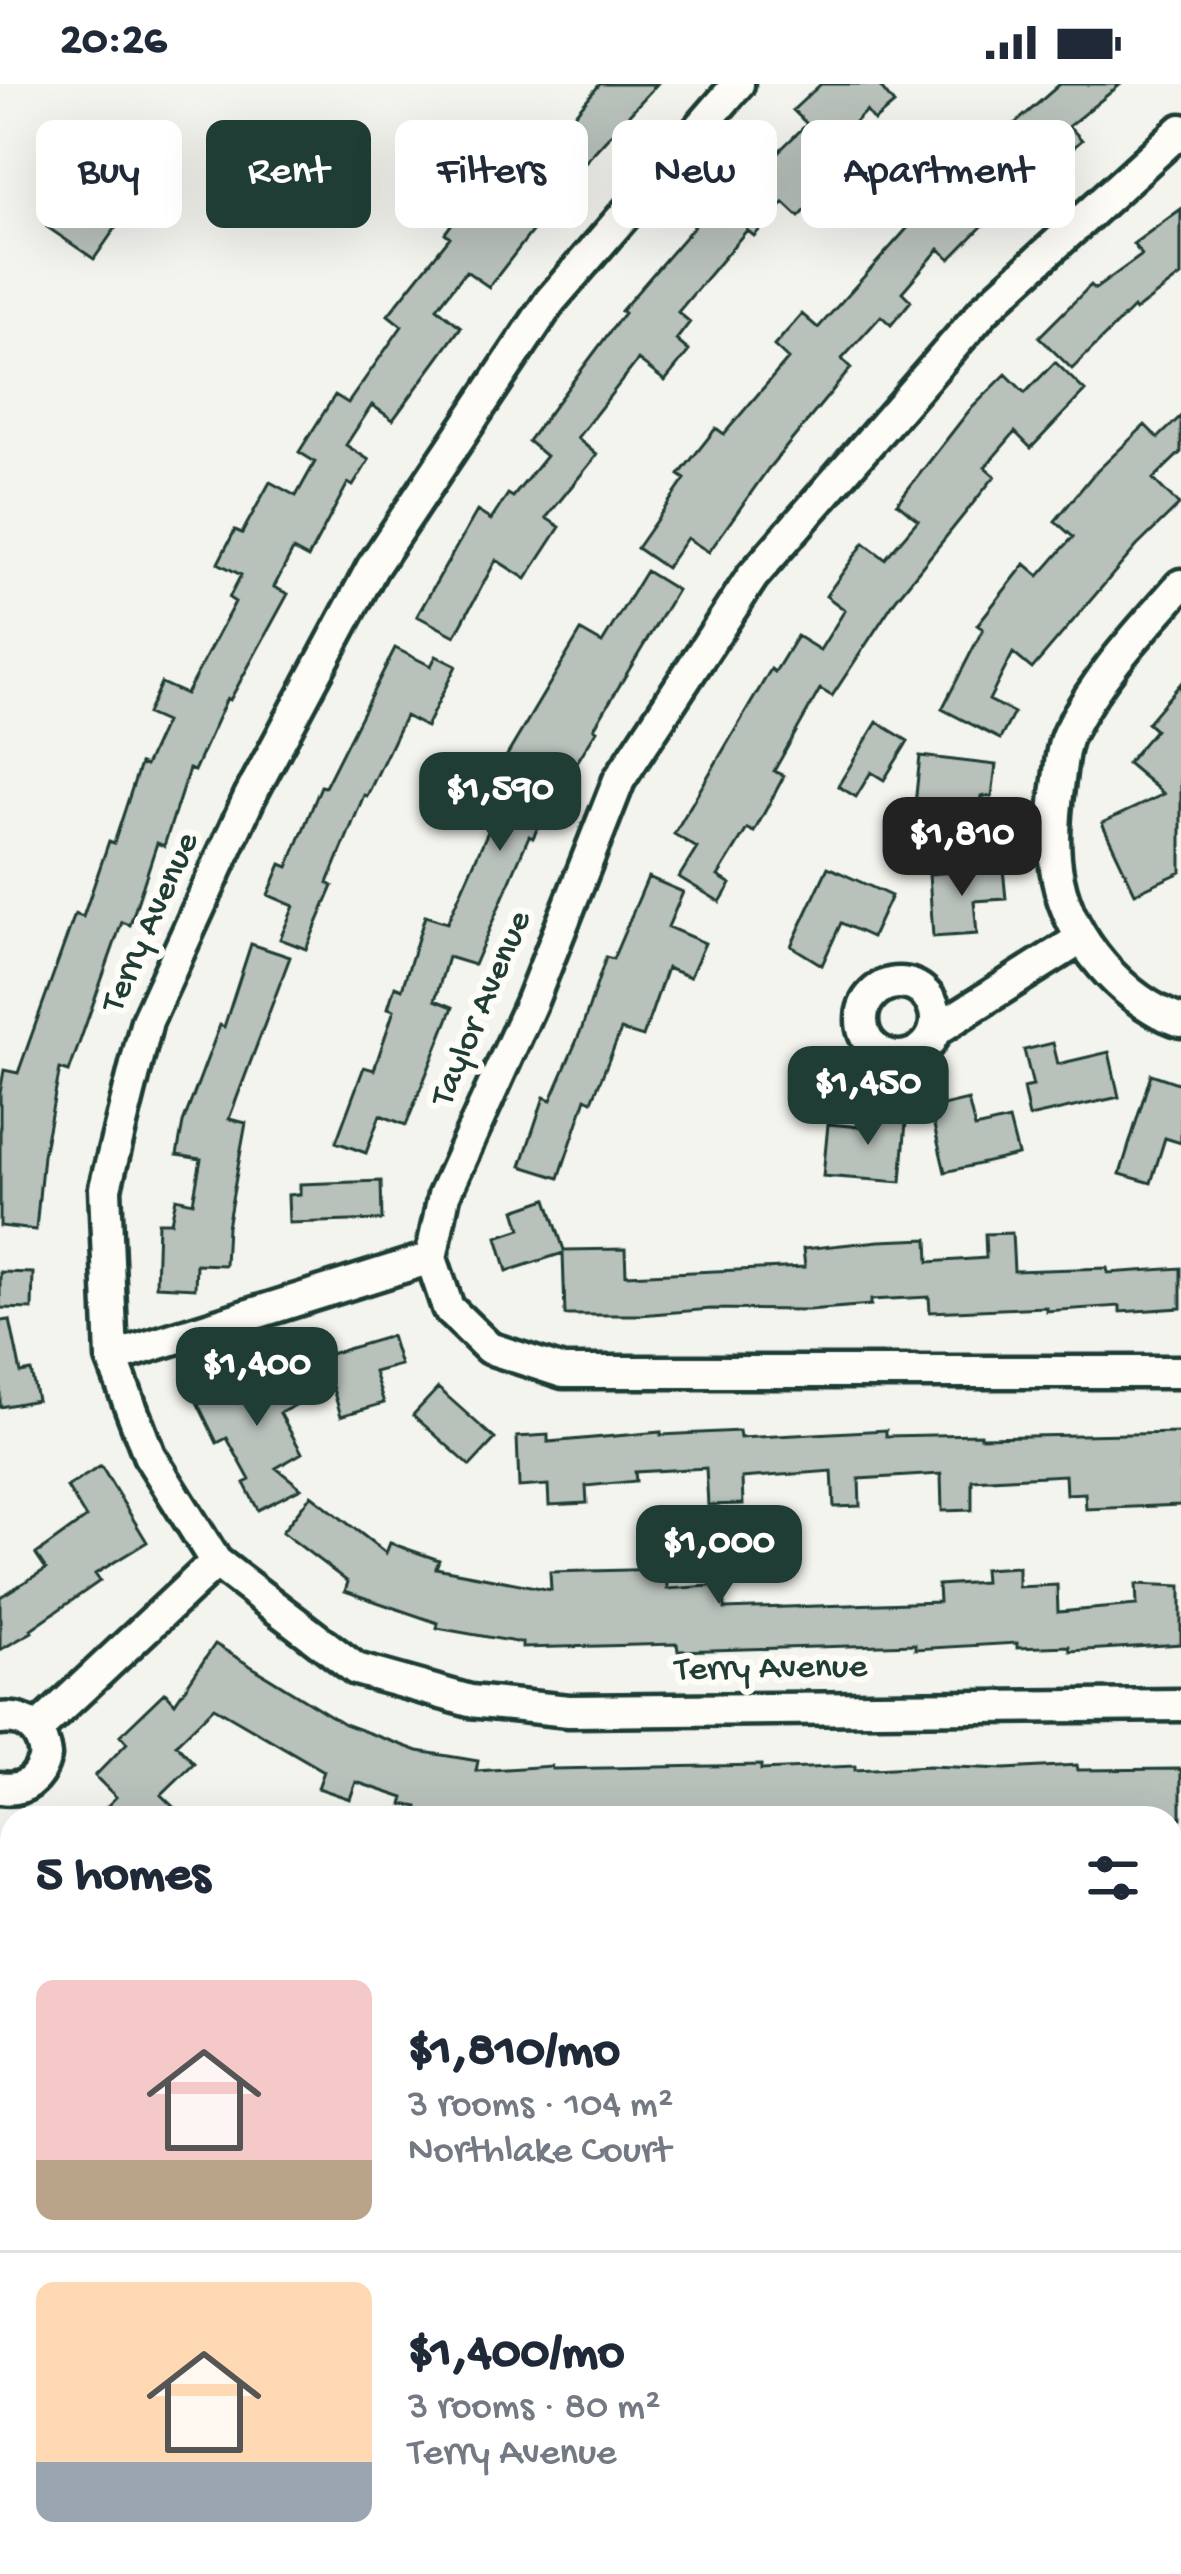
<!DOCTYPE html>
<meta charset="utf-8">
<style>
body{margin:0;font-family:"Gochi Hand",sans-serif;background:#f6f6f7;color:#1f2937;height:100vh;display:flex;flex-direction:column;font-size:45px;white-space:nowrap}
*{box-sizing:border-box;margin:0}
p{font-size:39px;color:#747a83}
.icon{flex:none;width:66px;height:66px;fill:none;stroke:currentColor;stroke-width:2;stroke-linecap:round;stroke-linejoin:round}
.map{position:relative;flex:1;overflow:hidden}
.drawer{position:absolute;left:0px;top:1722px;width:1182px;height:768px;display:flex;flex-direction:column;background:#fff;border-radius:36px 36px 0 0;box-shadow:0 12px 48px #0002}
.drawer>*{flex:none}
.hud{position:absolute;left:36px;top:36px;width:1110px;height:108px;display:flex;gap:24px}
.price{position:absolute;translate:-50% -102px;padding:0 27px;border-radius:24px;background:#1f3d34;color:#fff;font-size:39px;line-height:78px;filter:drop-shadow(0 3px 6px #0008)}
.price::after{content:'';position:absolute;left:50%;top:72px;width:36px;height:27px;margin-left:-18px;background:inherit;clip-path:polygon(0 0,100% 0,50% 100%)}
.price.active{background:#222;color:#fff}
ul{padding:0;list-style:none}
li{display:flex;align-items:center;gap:36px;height:300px;padding:0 36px}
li+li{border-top:3px solid #e0e1e3}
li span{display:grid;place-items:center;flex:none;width:336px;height:240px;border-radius:18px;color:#555}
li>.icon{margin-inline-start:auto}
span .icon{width:144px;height:144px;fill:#fffc;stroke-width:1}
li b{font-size:51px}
h2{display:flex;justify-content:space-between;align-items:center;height:144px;padding:0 36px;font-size:51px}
.tag{padding:0 42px;border-radius:18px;background:#fff;box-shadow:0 12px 48px #0002;font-size:42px;line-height:108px}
.tag.active{background:#1f3d34;color:#fff}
.status{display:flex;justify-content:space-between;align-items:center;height:84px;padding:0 60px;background:#fff;direction:ltr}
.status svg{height:33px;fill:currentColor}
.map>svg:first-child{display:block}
</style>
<div class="status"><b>20:26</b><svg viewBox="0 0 49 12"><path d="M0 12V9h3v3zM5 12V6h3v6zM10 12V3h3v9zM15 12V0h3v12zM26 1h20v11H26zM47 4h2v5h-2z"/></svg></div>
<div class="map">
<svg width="1181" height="2490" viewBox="0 0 1181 2490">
<rect width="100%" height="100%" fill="#f4f4ef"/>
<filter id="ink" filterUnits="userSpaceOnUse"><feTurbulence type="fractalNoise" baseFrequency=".00833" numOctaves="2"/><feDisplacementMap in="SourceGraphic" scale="24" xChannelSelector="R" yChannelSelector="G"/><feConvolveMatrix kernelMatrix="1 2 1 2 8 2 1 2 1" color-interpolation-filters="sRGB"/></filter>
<g filter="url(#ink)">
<path fill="#e2e5df" d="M0 1900H12V2478H904V2490H0Z"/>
<path fill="#b9c1bb" stroke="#1f3d34" stroke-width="3" d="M600 0H657L588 75 489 203 466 187 437 224 461 243 393 336 372 321 346 361 369 376 353 402 348 399 308 474 293 466 274 503 288 510 230 616 227 614 194 687 189 685 164 762 157 759 130 841 122 838 69 988 60 985 43 1071 36 1146 0 1142V1009L4 986 18 989 75 830 83 833 109 757 114 759 140 680 145 682 165 638 147 630 161 599 186 610 235 518 229 514 241 491 218 479 235 446 242 449 270 398 296 412 315 378 299 368 335 311 348 319 402 242 388 231 450 153 445 149 467 119 488 134 497 122 504 127 530 93 507 76 532 44 551 58Z
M821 0H878L894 20 874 37 866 27 835 57 854 77 799 133 784 119 754 152 747 146 678 228 690 238 676 256 689 267 665 297 638 276 577 354 597 371 546 434 560 443 526 495 496 476 455 552 417 532 477 427 491 436 508 410 513 413 546 372 528 357 624 229 621 227 709 125 715 130 772 66 776 70 807 40 793 26Z
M1060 0H1121L1069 42 1082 56 1016 112 1014 110 950 175 939 165 902 208 911 217 891 241 881 232 842 275 851 284 768 385 709 468 687 454 666 484 637 464 685 395 679 391 716 344 724 350 788 275 774 262 802 230 818 244 912 139 897 124 945 75 959 89Z
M75 104 121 136 94 175 47 143Z
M1181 125V192L1135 227 1133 224 1072 285 1039 253 1091 201 1095 205 1142 171 1133 160Z
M1055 278 1085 307 1031 364 1015 348 985 383 995 392 896 515 832 612 820 605 774 687 784 692 754 748 747 745 718 792 731 800 720 818 679 793 697 764 674 750 771 585 775 588 797 552 820 566 845 526 826 512 864 459 885 475 918 436 897 419 968 328 1006 290 1025 309Z
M1181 332V368L1153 395 1179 421 1137 462 1032 585 1013 569 989 616 1014 629 1000 655 942 625 983 545 977 541 1025 480 1039 492 1073 453 1055 437 1093 391 1145 341 1158 354Z
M646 487 677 506 594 644 597 646 561 704 557 702 533 754 529 752 474 881 448 873 435 916 453 923 406 1041 380 1031 366 1069 336 1058 364 983 374 986 394 926 388 924 395 902 402 905 425 832 447 839 497 727 472 716 489 678 500 683 581 547 602 559Z
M395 564 431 582 436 572 456 582 426 643 405 632 367 712 364 711 328 799 333 802 306 865 280 855 294 822 268 811 281 780 288 783 321 702 325 703Z
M1181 599V788L1135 809 1102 739 1164 710 1127 679 1155 646 1147 639Z
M877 638 908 657 884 696 871 688 856 713 838 702Z
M920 672 996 681 992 713 982 712 979 741 926 736 914 761 911 760Z
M828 783 891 812 872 853 841 839 822 881 791 862Z
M1003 784 1006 815 974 817 977 850 933 853 929 790Z
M648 793 683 808 668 843 705 859 690 893 667 884 643 953 621 946 592 1017 586 1014 559 1094 521 1082 544 1013 551 1016 582 944 606 873 613 875Z
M251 860 290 873 229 1035 246 1039 227 1143 225 1181 196 1180 195 1204 156 1202 158 1138H171L176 1114 193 1118 201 1075 177 1071 183 1039 220 941 224 943Z
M1053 959 1058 980 1109 968 1119 1013 1029 1033 1023 1004 1033 1002 1024 966Z
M1151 990 1181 1000V1059L1165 1054 1151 1099 1120 1090Z
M968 1016 975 1044 1009 1036 1018 1071 945 1088 930 1025Z
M875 1024 907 1026 901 1098 823 1092 828 1040 873 1044Z
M381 1097 382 1136 289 1139 288 1111 300 1110V1100Z
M547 1115 564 1166 625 1165 626 1191 805 1183 803 1165 879 1157 928 1155 929 1178 986 1174 985 1150 1012 1149 1014 1187 1107 1184 1108 1189 1181 1184V1224L1120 1228V1222L1046 1227V1223L930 1228 929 1213 871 1216V1221L808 1226 711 1225 640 1231H565L563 1169 507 1187 497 1153 521 1145 515 1126Z
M0 1188 33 1189 32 1225 0 1224Z
M10 1236 21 1289 31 1287 37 1316 0 1323V1237Z
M391 1252 400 1281 374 1288 384 1319 341 1332 323 1272Z
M280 1275 301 1318 280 1329 302 1369 276 1384 301 1404 258 1426 244 1399 250 1396 227 1354 217 1359 196 1316Z
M438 1304 495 1355 470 1382 413 1331Z
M886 1346V1352L980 1350V1353L1181 1349V1421L1086 1425 1085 1409 1066 1410 1065 1391 972 1396V1426L942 1427 941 1390 859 1395 860 1422 834 1423 832 1387 742 1394 743 1420 708 1421 706 1384 635 1388 636 1397 586 1402 587 1419 549 1421 548 1401 519 1403 517 1353 548 1351V1358L661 1348V1351L739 1347 740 1354Z
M101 1382 147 1458 95 1490 100 1497 31 1545 32 1548 0 1566V1513L46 1485 36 1470 86 1434 67 1403Z
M311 1411 386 1469 390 1459 439 1476 436 1484 551 1506 550 1488 667 1485V1505L724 1501 725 1525 939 1518 938 1501 984 1498 983 1485 1018 1483V1503L1057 1501 1058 1528 1137 1521 1136 1500 1181 1502V1560L1070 1567 1069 1562 1017 1564V1559L915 1565V1560L678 1567 677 1560 522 1564V1559L437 1544 438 1539 345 1507 348 1498 282 1448Z
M215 1560 344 1640 418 1667 478 1677 476 1687 551 1682 552 1685 761 1681V1686L855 1682V1686L929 1682 1005 1685 1077 1681 1078 1686 1181 1685V1734H898V1730L734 1734 718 1732V1725L555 1730V1734H525L524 1727 468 1734H416L418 1723 402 1720 404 1714 356 1698 350 1715 318 1704 324 1687 214 1623 176 1660 194 1679 161 1711 185 1734H96L116 1713 95 1692 127 1659 120 1651 165 1608 175 1619Z"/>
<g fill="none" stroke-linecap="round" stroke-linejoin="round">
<g stroke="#1f3d34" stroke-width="24">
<path id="lane" d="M0 1944H12
M10 2320 12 2321
M0 2365 12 2362
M753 2478V2490
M771 2478 833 2480"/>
</g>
<g stroke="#1f3d34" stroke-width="39">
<path id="street" d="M738 0 550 217 372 484 250 712 147 937 105 1104 112 1274 149 1371 216 1478 356 1585 470 1617 569 1627 1181 1621
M1181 46 986 224 752 493 619 696 531 919 444 1111 431 1174 448 1224 489 1264 563 1288H1181
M1181 501C1139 548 1098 592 1069 648 1061 664 1061 685 1058 703 1054 731 1052 766 1058 795 1070 855 1123 918 1181 937
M862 936a37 37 0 1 1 74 0a37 37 0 1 1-74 0Z
M936 946 1082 854
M112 1274 431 1174
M0 1635C27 1632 42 1646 45 1672 39 1695 25 1708 0 1704
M37 1646 216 1478"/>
</g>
<use href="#lane" stroke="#fdfcf7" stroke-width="15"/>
<use href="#street" stroke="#fdfcf7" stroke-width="30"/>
<path stroke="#1f3d34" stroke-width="8" stroke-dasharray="18 9" stroke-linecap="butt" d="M1170 1866H1181
M0 1868H12"/>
</g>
</g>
<g text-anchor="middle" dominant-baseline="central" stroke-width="12" stroke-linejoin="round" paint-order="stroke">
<g font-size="36" fill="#1f3d34" stroke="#fdfcf7">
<text transform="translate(152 839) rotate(-66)">Terry Avenue</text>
<text transform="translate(483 925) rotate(-67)">Taylor Avenue</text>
<text transform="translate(771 1586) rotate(-1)">Terry Avenue</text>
</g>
</g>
</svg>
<b class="price" style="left:500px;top:770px">$1,590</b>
<b class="price active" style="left:962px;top:815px">$1,810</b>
<b class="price" style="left:868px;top:1064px">$1,450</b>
<b class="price" style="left:257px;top:1345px">$1,400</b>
<b class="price" style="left:719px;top:1523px">$1,000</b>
<div class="hud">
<a class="tag">Buy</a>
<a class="tag active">Rent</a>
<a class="tag">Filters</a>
<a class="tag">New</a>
<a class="tag">Apartment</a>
</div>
<section class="drawer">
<h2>5 homes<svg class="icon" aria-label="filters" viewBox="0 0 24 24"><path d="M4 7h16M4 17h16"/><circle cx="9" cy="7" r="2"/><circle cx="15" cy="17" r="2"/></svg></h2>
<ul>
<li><span style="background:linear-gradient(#f6c9c9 75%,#b9a48a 0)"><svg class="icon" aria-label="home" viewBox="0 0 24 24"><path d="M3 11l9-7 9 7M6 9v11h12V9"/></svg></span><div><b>$1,810/mo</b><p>3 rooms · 104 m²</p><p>Northlake Court</p></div></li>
<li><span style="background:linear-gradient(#ffd9b3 75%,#9aa5b1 0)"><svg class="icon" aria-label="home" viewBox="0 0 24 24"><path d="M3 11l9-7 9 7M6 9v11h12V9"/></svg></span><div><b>$1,400/mo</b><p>3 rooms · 80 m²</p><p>Terry Avenue</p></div></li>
</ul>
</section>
</div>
